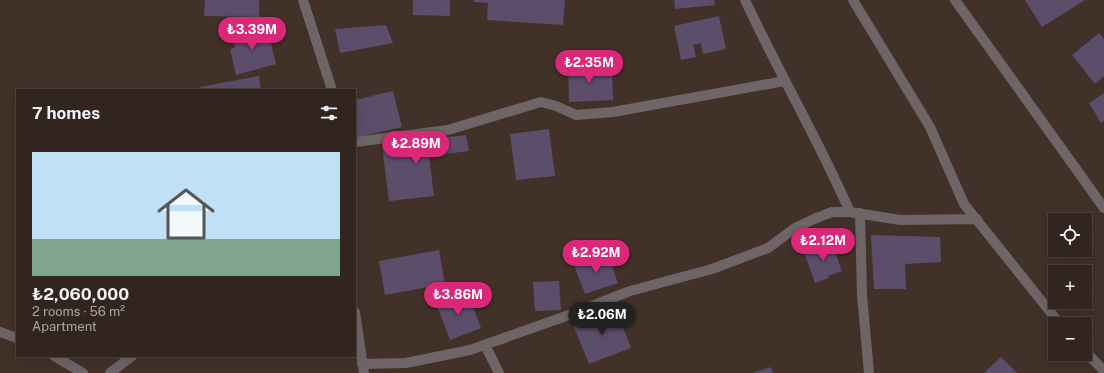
<!DOCTYPE html>
<meta charset="utf-8">
<style>
body{margin:0;font-family:"Public Sans",sans-serif;background:#3a2d28;color:#f1f3f6;height:100vh;display:flex;flex-direction:column;font-size:15px;white-space:nowrap}
*{box-sizing:border-box;margin:0}
p{font-size:13px;color:#a8a5a4}
.icon{flex:none;width:22px;height:22px;fill:none;stroke:currentColor;stroke-width:2;stroke-linecap:round;stroke-linejoin:round}
.map{position:relative;flex:1;overflow:hidden}
.panel{position:absolute;left:16px;top:89px;width:340px;height:268px;display:flex;flex-direction:column;background:#32251f;border-radius:0px;box-shadow:0 4px 16px #0002,0 0 0 1px #4d423d}
.panel>*{flex:none}
.buttons{position:absolute;left:1048px;top:213px;display:grid;gap:8px}
.buttons a{display:grid;place-items:center;width:44px;height:44px;border-radius:0px;background:#32251f;box-shadow:0 4px 16px #0002,0 0 0 1px #4d423d;font-size:20px}
.price{position:absolute;translate:-50% -34px;padding:0 9px;border-radius:14px;background:#db2777;color:#fff;font-size:13px;line-height:26px;filter:drop-shadow(0 1px 2px #0008)}
.price::after{content:'';position:absolute;left:50%;top:24px;width:12px;height:9px;margin-left:-6px;background:inherit;clip-path:polygon(0 0,100% 0,50% 100%)}
.price.on{background:#222;color:#fff}
ul{padding:0;list-style:none}
li{display:grid;align-content:center;gap:8px;height:212px;padding:0 16px}
li span{display:grid;place-items:center;height:124px;border-radius:0px;color:#555}
li>.icon{margin-inline-start:auto}
span .icon{width:72px;height:72px;fill:#fffc;stroke-width:1}
li b{font-size:17px}
h2{display:flex;justify-content:space-between;align-items:center;height:48px;padding:0 16px;font-size:17px}
.map>svg:first-child{display:block}
</style>
<div class="map">
<svg width="1104" height="373" viewBox="0 0 1104 373">
<rect width="100%" height="100%" fill="#423129"/>
<path fill="#5c4d6b" d="M205 0H259V17L204 16Z
M413 0H450V16L413 15Z
M474 0H565L563 25 487 20 488 3 473 2Z
M674 0H714L715 5 675 9Z
M1025 0H1085L1042 27Z
M719 16 726 49 703 54 701 43 693 45 696 57 681 60 674 26Z
M386 25 393 43 340 53 335 29Z
M267 27 276 64 236 75 230 49 235 48 232 35Z
M1099 33 1104 39V76L1095 84 1072 55Z
M568 63H591V71L612 70 613 100 569 102Z
M259 76 261 90H201L200 87Z
M393 91 402 127 358 137 355 124V100Z
M1104 93V121L1101 123 1089 103Z
M549 129 555 176 516 180 510 134Z
M466 135 469 151 429 156 434 196 389 201 382 145Z
M871 235 940 237 941 262 905 264 906 289H874Z
M831 241 842 271 828 276 829 278 815 283 804 252Z
M439 250 445 284 385 295 379 261Z
M607 253 618 283 585 294 574 265Z
M559 281 561 310 535 311 533 282Z
M467 291 481 328 450 340 436 303Z
M616 309 631 348 589 364 573 325Z
M1001 357 1017 373H984Z
M771 367 773 373H753Z"/>
<g fill="none" stroke-linecap="round" stroke-linejoin="round">
<path stroke="#6f6566" stroke-width="10" d="M303 0 332 90
M745 0C778 71 818 139 850 212
M853 0 930 127 964 204 1060 324
M955 0 1104 208
M355 142 448 130 541 102 556 106 576 115 613 112 785 81
M860 213 862 295 869 373
M355 312 364 373
M0 332 17 338
M485 345 499 373
M1085 351 1104 371
M54 356 83 373
M362 364 406 363 470 350 569 315 630 291 712 269 768 248 795 228 814 219 832 212H850L900 220 977 219
M110 373 132 356"/>
</g>
</svg>
<div class="buttons">
<a><svg class="icon" aria-label="locate" viewBox="0 0 24 24"><circle cx="12" cy="12" r="6"/><path d="M12 2v4M12 18v4M2 12h4M18 12h4"/></svg></a>
<a>+</a>
<a>−</a>
</div>
<b class="price" style="left:252px;top:51px">₺3.39M</b>
<b class="price" style="left:589px;top:84px">₺2.35M</b>
<b class="price" style="left:416px;top:165px">₺2.89M</b>
<b class="price" style="left:823px;top:262px">₺2.12M</b>
<b class="price" style="left:596px;top:274px">₺2.92M</b>
<b class="price" style="left:458px;top:316px">₺3.86M</b>
<b class="price on" style="left:602px;top:336px">₺2.06M</b>
<section class="panel">
<h2>7 homes<svg class="icon" aria-label="filters" viewBox="0 0 24 24"><path d="M4 7h16M4 17h16"/><circle cx="9" cy="7" r="2"/><circle cx="15" cy="17" r="2"/></svg></h2>
<ul>
<li><span style="background:linear-gradient(#bfe0f5 70%,#7fa58c 0)"><svg class="icon" aria-label="home" viewBox="0 0 24 24"><path d="M3 11l9-7 9 7M6 9v11h12V9"/></svg></span><div><b>₺2,060,000</b><p>2 rooms · 56 m²</p><p>Apartment</p></div></li>
</ul>
</section>
</div>
